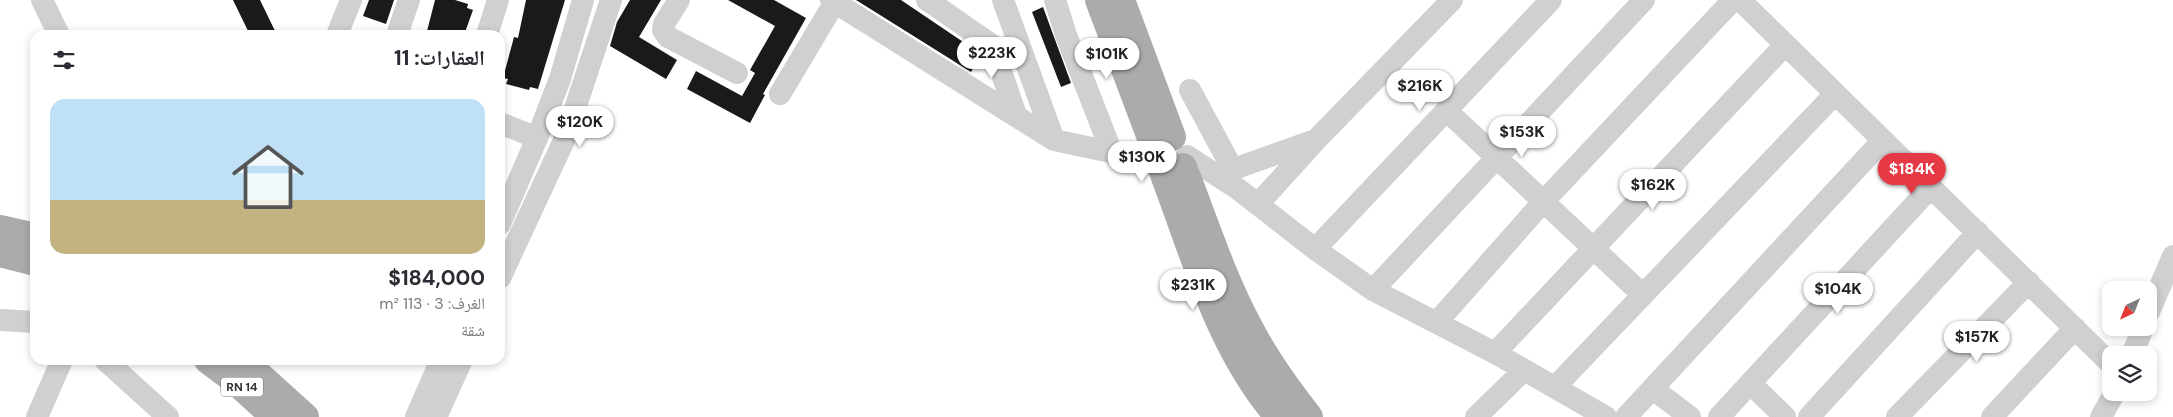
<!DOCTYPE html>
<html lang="ar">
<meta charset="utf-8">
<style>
body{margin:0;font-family:"DM Sans","Noto Naskh Arabic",sans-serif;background:#f7f7f7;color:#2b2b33;direction:rtl;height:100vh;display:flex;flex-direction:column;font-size:19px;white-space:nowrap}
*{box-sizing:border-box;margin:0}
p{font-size:16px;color:#7c7c81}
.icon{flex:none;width:28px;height:28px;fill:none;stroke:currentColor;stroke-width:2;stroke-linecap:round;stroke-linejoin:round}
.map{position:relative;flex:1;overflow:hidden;direction:ltr}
.sheet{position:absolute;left:30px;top:30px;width:475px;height:335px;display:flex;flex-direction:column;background:#fff;border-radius:15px;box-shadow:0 2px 8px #0003;direction:rtl}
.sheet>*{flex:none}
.needle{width:32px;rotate:223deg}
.controls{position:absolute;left:2102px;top:281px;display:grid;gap:10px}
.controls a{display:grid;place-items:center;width:55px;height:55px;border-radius:10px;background:#fff;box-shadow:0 2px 8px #0003;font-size:25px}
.price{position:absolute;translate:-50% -42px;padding:0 11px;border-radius:18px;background:#fff;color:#222;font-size:16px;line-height:32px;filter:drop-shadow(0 1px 2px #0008)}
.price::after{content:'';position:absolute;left:50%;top:30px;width:15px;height:11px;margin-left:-8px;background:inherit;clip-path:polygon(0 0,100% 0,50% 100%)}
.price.active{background:#e63946;color:#fff}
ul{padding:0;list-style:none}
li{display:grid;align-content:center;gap:10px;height:265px;padding:0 20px}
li+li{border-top:1px solid #e1e1e2}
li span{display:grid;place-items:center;height:155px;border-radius:15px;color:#555}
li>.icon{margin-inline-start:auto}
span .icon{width:90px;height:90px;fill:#fffc;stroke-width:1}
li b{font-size:21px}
h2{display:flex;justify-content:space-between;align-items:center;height:60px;padding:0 20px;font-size:21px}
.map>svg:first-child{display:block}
</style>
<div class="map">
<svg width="2173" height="417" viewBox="0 0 2173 417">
<rect width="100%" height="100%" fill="#fff"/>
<path fill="#1a1a1a" d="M233 0H260L277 35H250Z
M369 0H394L386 24 363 16Z
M435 0H455L468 4 467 8 473 10 464 35H426Z
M526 0H565L538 89 530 87 529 90 506 84 508 79 503 78 514 37 518 38Z
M630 0H661L639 37 677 60 666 79 610 46 617 22Z
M728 0H774L806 18 763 94 765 95 750 123 687 89 696 71 742 96 755 73 750 70 775 26Z
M856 0H901L981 54 971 72Z
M1043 7 1071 83 1061 87 1032 12Z"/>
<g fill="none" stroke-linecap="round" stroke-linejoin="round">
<path stroke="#d0d0d0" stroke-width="22" d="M42 0 59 35
M679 0 664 24 663 30 668 37 737 73
M831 0 1054 140 1153 161
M927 0 992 45 1016 115
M1003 0 1054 140
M1055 0 1066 35 1112 153
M1740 0 2111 364
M337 35 351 0
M397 35 409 0
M487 35 498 0
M1190 90 1232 168
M780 94 836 0
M1447 111 1643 295
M500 123 537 138
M1187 156 1238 189 1315 249 1373 290 1495 353 1606 417
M1217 175 1315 140
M1258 204 1316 140 1452 0
M500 224 537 138 560 79 583 0
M1315 249 1551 0
M500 278 566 136 611 0
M1373 290 1644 0
M2149 312 2173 256
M0 320 35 322
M1437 322 1543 202 1733 0
M1495 353 1785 45
M2132 355 2143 328
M105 360 168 417
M1750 383 1785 417
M1555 387 1835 94
M1653 389 1690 417
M37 417 62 360
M416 417 441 360
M436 417 462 360
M1476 417 1524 370
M1626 417 1883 140
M1719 417 1931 187
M1809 417 1978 232
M1897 417 2029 282
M1992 417 2075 328
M2101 417 2115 392"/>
<path stroke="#ababab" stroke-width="28" d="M1099 0 1154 146
M1121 0 1172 137
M1183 167C1204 220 1222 278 1250 329 1266 360 1287 389 1309 417
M1163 172C1194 253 1220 351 1279 417
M0 229 35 237
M0 253 35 262
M208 360 232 378 275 417
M242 360 305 417"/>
</g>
<g text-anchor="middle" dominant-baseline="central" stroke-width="5" stroke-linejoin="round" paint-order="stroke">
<rect fill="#fff" stroke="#707070" stroke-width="1" x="221" y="377.5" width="42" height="19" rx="4"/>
<g font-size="12" font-weight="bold" fill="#333">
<text x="242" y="387">RN 14</text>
</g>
</g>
</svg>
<div class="controls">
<a><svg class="needle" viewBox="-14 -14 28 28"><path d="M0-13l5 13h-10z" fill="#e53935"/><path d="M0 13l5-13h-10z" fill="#7c7c81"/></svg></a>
<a><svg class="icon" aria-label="layers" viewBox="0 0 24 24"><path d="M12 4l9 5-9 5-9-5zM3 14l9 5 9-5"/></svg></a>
</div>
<b class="price" style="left:992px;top:79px">$223K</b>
<b class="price" style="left:1107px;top:80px">$101K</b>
<b class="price" style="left:1420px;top:112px">$216K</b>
<b class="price" style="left:580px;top:148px">$120K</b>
<b class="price" style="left:1522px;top:158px">$153K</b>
<b class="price" style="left:1142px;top:183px">$130K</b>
<b class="price active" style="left:1912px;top:195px">$184K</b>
<b class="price" style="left:1653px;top:211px">$162K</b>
<b class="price" style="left:1193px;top:311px">$231K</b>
<b class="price" style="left:1838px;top:315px">$104K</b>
<b class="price" style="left:1977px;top:363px">$157K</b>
<section class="sheet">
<h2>العقارات: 11<svg class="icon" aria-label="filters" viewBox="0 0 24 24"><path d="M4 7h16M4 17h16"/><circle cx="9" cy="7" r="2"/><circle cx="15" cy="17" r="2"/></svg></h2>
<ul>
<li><span style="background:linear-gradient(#bfe0f5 65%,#c2b280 0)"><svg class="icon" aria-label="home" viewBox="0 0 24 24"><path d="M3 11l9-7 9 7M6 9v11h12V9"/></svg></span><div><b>$184,000</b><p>الغرف: 3 · 113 m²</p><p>شقة</p></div></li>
</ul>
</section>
</div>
